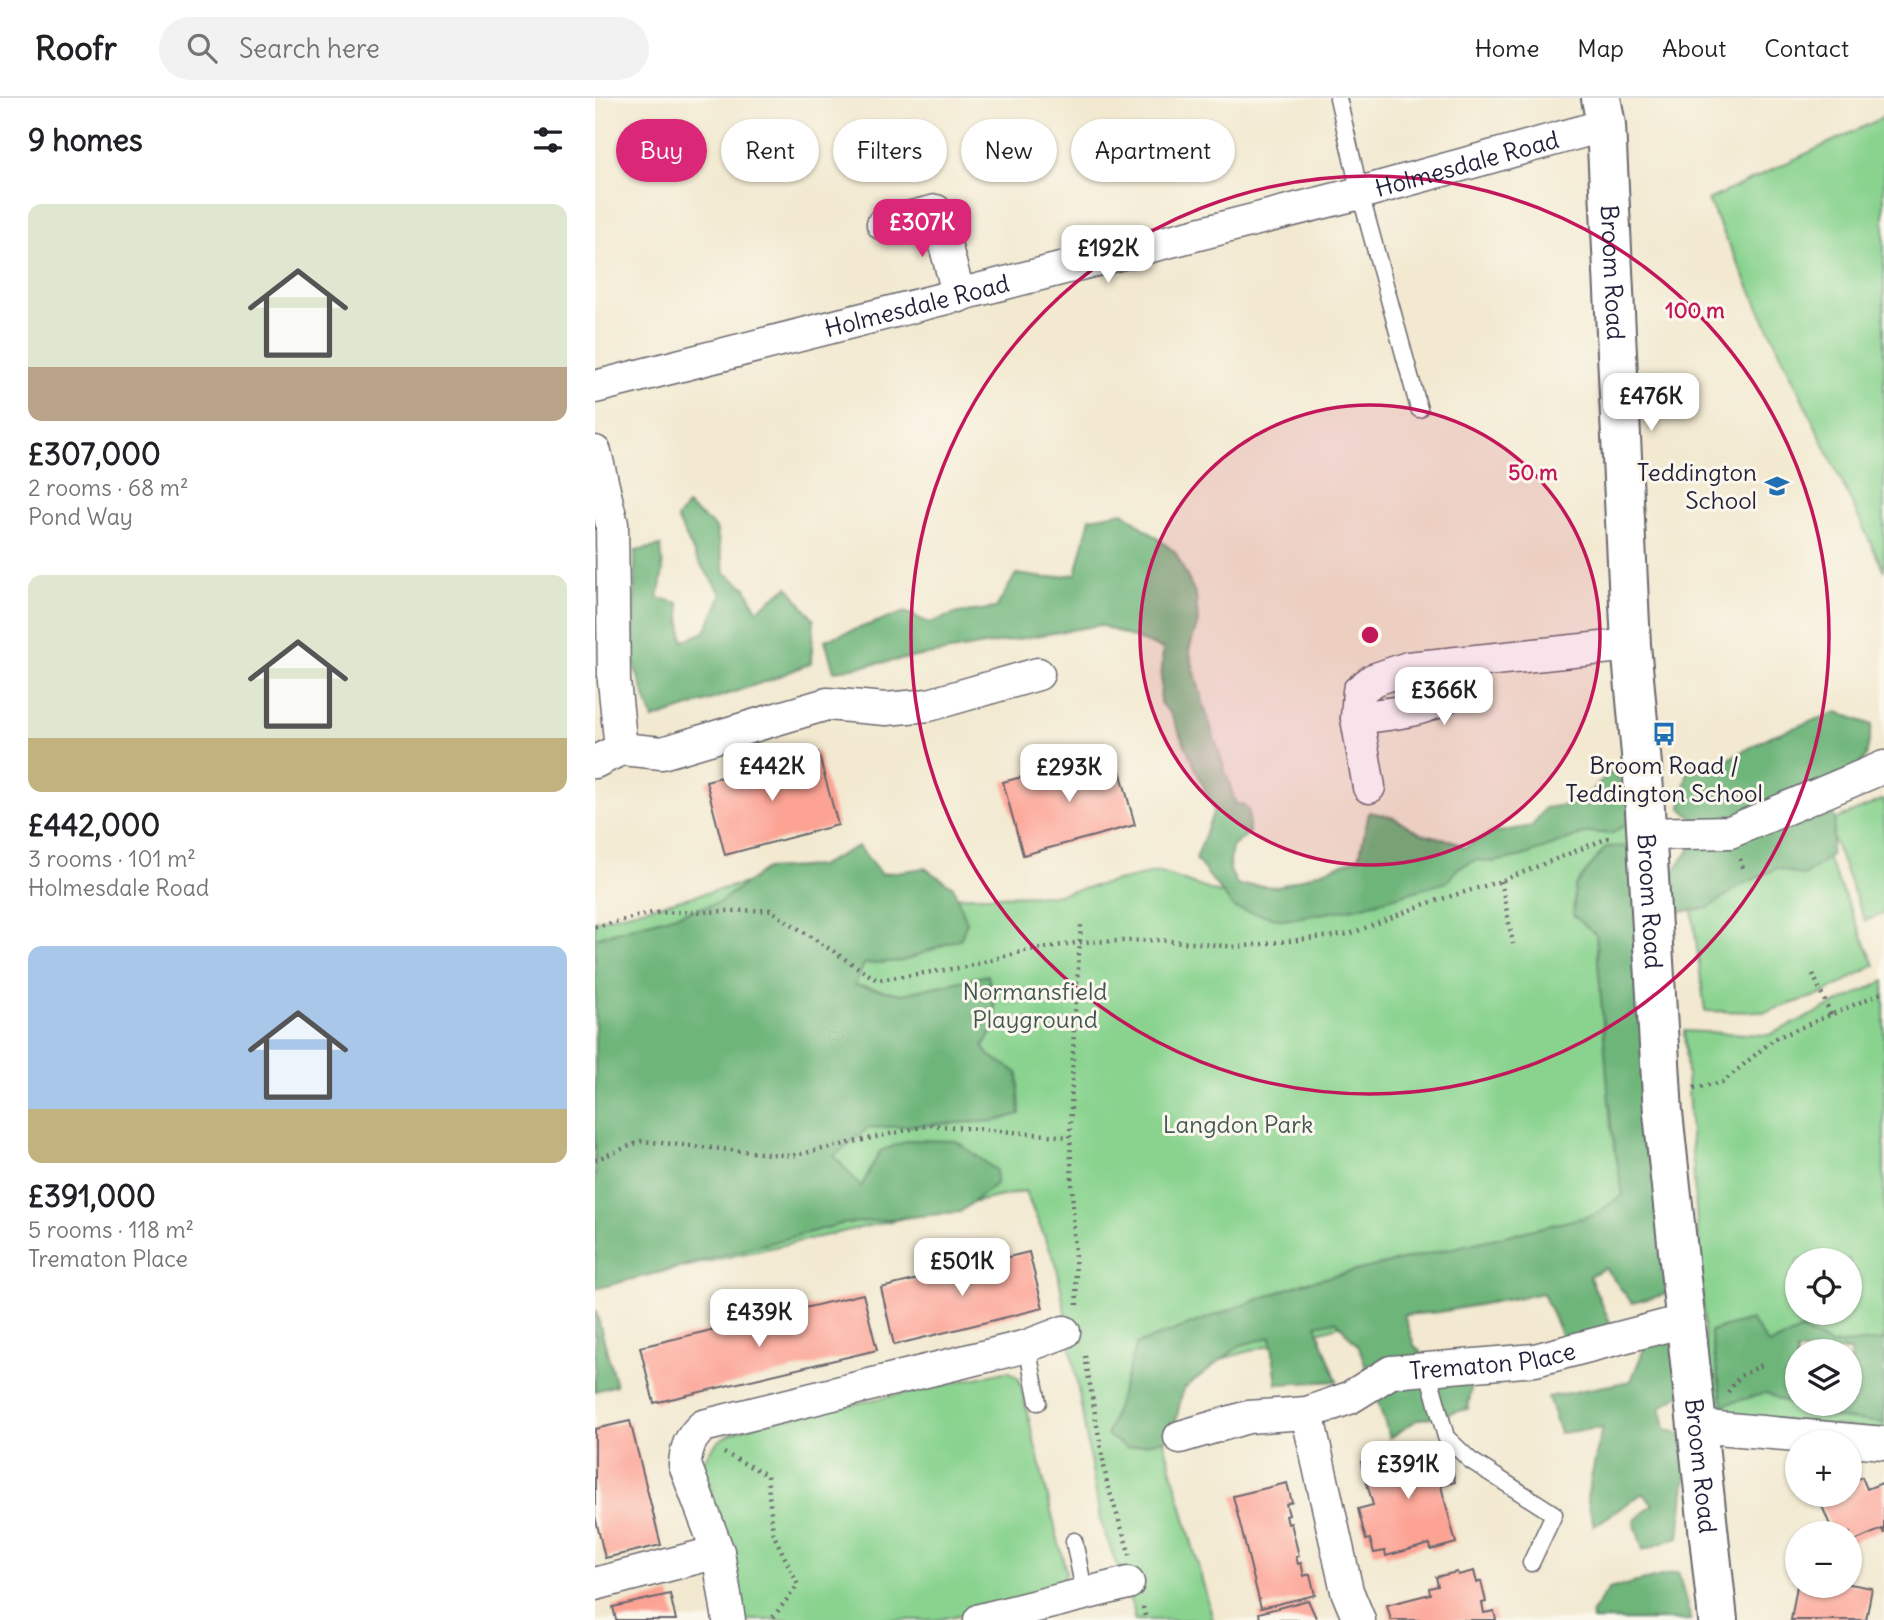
<!DOCTYPE html>
<meta charset="utf-8">
<style>
body{margin:0;font-family:Delius,sans-serif;background:#f2f2f2;color:#202124;height:100vh;display:flex;flex-direction:column;font-size:26px;white-space:nowrap}
*{box-sizing:border-box;margin:0}
p{font-size:23px;color:#757577}
.icon{flex:none;width:38px;height:38px;fill:none;stroke:currentColor;stroke-width:2;stroke-linecap:round;stroke-linejoin:round}
.map{position:relative;flex:1;overflow:hidden}
.details{display:flex;flex-direction:column;background:#fff;width:595px}
.details>*{flex:none}
.guide{position:absolute;left:21px;top:21px;width:665px;height:63px;display:flex;gap:14px}
.fabs{position:absolute;left:1190px;top:1150px;display:grid;gap:14px}
.fabs a{display:grid;place-items:center;width:77px;height:77px;border-radius:50%;background:#fff;box-shadow:0 2px 5px #0004;font-size:35px}
.price{position:absolute;translate:-50% -60px;padding:0 16px;border-radius:14px;background:#fff;color:#222;font-size:23px;line-height:46px;filter:drop-shadow(0 2px 4px #0008)}
.price::after{content:'';position:absolute;left:50%;top:42px;width:21px;height:16px;margin-left:-10px;background:inherit;clip-path:polygon(0 0,100% 0,50% 100%)}
.price.current{background:#db2777;color:#fff}
ul{padding:0;list-style:none}
li{display:grid;align-content:center;gap:14px;height:371px;padding:0 28px}
li span{display:grid;place-items:center;height:217px;border-radius:14px;color:#555}
li>.icon{margin-inline-start:auto}
span .icon{width:126px;height:126px;fill:#fffc;stroke-width:1}
li b{font-size:30px}
h2{display:flex;justify-content:space-between;align-items:center;height:84px;padding:0 28px;font-size:30px}
.chip{padding:0 24px;border-radius:32px;background:#fff;box-shadow:0 2px 5px #0004;font-size:24px;line-height:63px}
.chip.current{background:#db2777;color:#fff}
header{display:flex;align-items:center;gap:42px;box-sizing:border-box;height:98px;padding:0 35px;background:#fff;border-bottom:2px solid #e0e0e0}
header strong{font-size:33px}
nav{display:flex;gap:38px;margin-inline-start:auto;font-size:24px}
.search{width:490px;height:63px;background:#f2f2f2;display:flex;align-items:center;gap:18px;box-sizing:border-box;padding:0 24px;border-radius:38px;color:#757577;font-size:26px}
main{display:flex;flex:1;min-height:0}
.map>svg:first-child{display:block}
</style>
<header>
<strong>Roofr</strong>
<div class="search"><svg class="icon" aria-label="search" viewBox="0 0 24 24"><circle cx="10" cy="10" r="6"/><path d="M15 15l6 6"/></svg>Search here</div>
<nav><a>Home</a><a>Map</a><a>About</a><a>Contact</a></nav>
</header>
<main>
<section class="details">
<h2>9 homes<svg class="icon" aria-label="filters" viewBox="0 0 24 24"><path d="M4 7h16M4 17h16"/><circle cx="9" cy="7" r="2"/><circle cx="15" cy="17" r="2"/></svg></h2>
<ul>
<li><span style="background:linear-gradient(#dfe7d0 75%,#b9a48a 0)"><svg class="icon" aria-label="home" viewBox="0 0 24 24"><path d="M3 11l9-7 9 7M6 9v11h12V9"/></svg></span><div><b>£307,000</b><p>2 rooms · 68 m²</p><p>Pond Way</p></div></li>
<li><span style="background:linear-gradient(#dfe7d0 75%,#c2b280 0)"><svg class="icon" aria-label="home" viewBox="0 0 24 24"><path d="M3 11l9-7 9 7M6 9v11h12V9"/></svg></span><div><b>£442,000</b><p>3 rooms · 101 m²</p><p>Holmesdale Road</p></div></li>
<li><span style="background:linear-gradient(#a9c7e8 75%,#c2b280 0)"><svg class="icon" aria-label="home" viewBox="0 0 24 24"><path d="M3 11l9-7 9 7M6 9v11h12V9"/></svg></span><div><b>£391,000</b><p>5 rooms · 118 m²</p><p>Trematon Place</p></div></li>
</ul>
</section>
<div class="map">
<svg width="1289" height="1522" viewBox="0 0 1289 1522">
<rect width="100%" height="100%" fill="#fbf7ec"/>
<filter id="ink" filterUnits="userSpaceOnUse"><feTurbulence type="fractalNoise" baseFrequency=".0143" numOctaves="2"/><feDisplacementMap in="SourceGraphic" scale="14" xChannelSelector="R" yChannelSelector="G"/><feConvolveMatrix kernelMatrix="1 2 1 2 8 2 1 2 1" color-interpolation-filters="sRGB"/></filter>
<filter id="wash" filterUnits="userSpaceOnUse"><feTurbulence type="fractalNoise" baseFrequency=".00686" numOctaves="4" result="noise"/><feDisplacementMap in="SourceGraphic" scale="28" xChannelSelector="R" yChannelSelector="G"/><feGaussianBlur stdDeviation="1.57" result="paint"/><feColorMatrix in="noise" values="0 0 0 0 0 0 0 0 0 0 0 0 0 0 0 0 0 1.4 0 .05"/><feComposite in="paint" operator="in"/></filter>
<g filter="url(#wash)">
<rect width="100%" height="100%" fill="#f2e9d0"/>
<path fill="#89d38f" stroke="#567a65" stroke-width="2" fill-rule="evenodd" d="M1289 19V473L1113 102Z
M1289 701V815L1270 823 1232 725Z
M1033 717 1050 1154 914 1180 552 1282 618 1522H539V1513L506 1425 462 1168 430 1093 0 1189V823L186 776 322 799 459 797 563 774 653 805Z
M1225 743 1280 867 1227 896 1170 914 1110 913 1095 796Z
M1289 883V1332L1115 1317 1089 933 1174 937ZM1202 1162H1255V1214H1202ZM1202 1253H1255V1306H1202Z
M414 1273 424 1281 471 1474 462 1494 342 1522H148L147 1509 108 1364C121 1339 134 1335 159 1327Z"/>
<path fill="#6eb57a" stroke="#486c5a" stroke-width="2" fill-rule="evenodd" d="M92 407 121 430 130 475 151 490 162 512 193 489 219 522 216 565 175 582 58 621 39 567 40 453 66 448 68 473 63 500 84 505 88 543 110 534 127 497 102 461 82 421Z
M528 414 580 454 601 497 603 524 594 552 608 605 641 706H648L654 714V735L637 749 634 771 643 788 657 787 683 789 764 760 774 714 798 719 825 735 858 743 869 750 897 735 937 728 950 710 983 705 1017 673 1034 693 1036 723 1016 736 995 734 928 758 898 764 881 762 863 770 852 784 765 809 689 822 639 810 601 761 619 712 576 616 565 605 568 551 505 527 239 573 230 542 310 514 334 525 363 515 401 510 421 476 451 480 481 476 495 420Z
M1242 614 1277 627 1271 659 1235 702 1240 723 1235 758 1209 778 1182 770 1146 787 1113 810 1085 814 1072 797 1082 768 1099 747 1107 728 1086 710 1094 666 1128 664 1176 638Z
M263 748 286 776 330 770 358 789 372 824 366 840 308 863 269 866 260 887 307 896 393 877 403 925 388 948 394 957 423 975 425 1016 400 1023 273 1030 239 1058 266 1089 285 1053 315 1042 361 1043 401 1072V1086L365 1114 246 1126 0 1191V840L123 805 171 771 224 768Z
M1039 748 1076 1195 1037 1205 1010 1170 994 1178 1019 1233 968 1241 948 1195 845 1214 809 1217 819 1247 840 1271 878 1278 873 1311 822 1322 795 1340 764 1249 741 1223 721 1227 742 1283 682 1286 676 1239 646 1247 588 1291 577 1340 532 1350 512 1337 542 1246 708 1185 999 1117 1028 1097 1016 1029 1001 837 978 817 980 788 1011 749Z
M1 1213 21 1287 0 1293V1214Z
M1156 1222 1174 1247 1207 1232 1236 1247 1289 1242V1325L1222 1318 1171 1295 1128 1307 1115 1233ZM1202 1253H1255V1306H1202Z
M1053 1241H1084L1088 1295 1066 1309 1070 1331 1092 1338 1091 1376 1084 1439 1048 1452 1039 1423 1058 1406 1048 1395 999 1428 992 1399 1007 1330 965 1335 953 1299 1036 1283Z
M1083 1474 1096 1522H998L996 1516 1014 1491Z"/>
<g id="blocks">
<path fill="#fca394" d="M223 654 243 727 130 757 111 683Z
M520 654 540 727 428 757 408 684Z
M434 1154 448 1210 299 1247 286 1190Z
M268 1196 282 1252 59 1305 45 1249Z
M35 1323 66 1447 10 1460 0 1418V1331Z
M833 1346 834 1350 846 1347 851 1363 855 1362 860 1384 846 1388 861 1445 836 1452 835 1446 791 1458 790 1453 779 1455 775 1441 771 1442 763 1411 778 1407 766 1364 787 1358 788 1363 815 1356 814 1351Z
M1267 1379 1272 1391 1287 1385 1289 1389V1436L1287 1431 1255 1445V1435H1245L1243 1430 1237 1432 1222 1396H1255V1383Z
M692 1385 697 1404 691 1406 694 1417 691 1418 693 1426 696 1425 704 1458 701 1459 703 1466 706 1465 709 1478 715 1476 720 1497 666 1510 638 1398Z
M879 1473 882 1485 886 1483 891 1504 887 1505 889 1515 899 1513 901 1522H796L792 1507 835 1496 834 1490 843 1488 841 1479 862 1474 863 1477Z
M1255 1486 1277 1490 1271 1522H1196L1202 1488Z
M75 1496 81 1522H21L18 1509Z
M713 1502 722 1522H665L664 1515Z"/>
</g>
</g>
<g filter="url(#ink)">
<use href="#blocks" fill-opacity="0" stroke="#6b686f" stroke-width="2"/>
<g fill="none" stroke-linecap="round" stroke-linejoin="round">
<g stroke="#6b686f" stroke-width="19">
<path id="lane" d="M743 0 765 95 824 311
M432 1248 443 1304
M832 1270 851 1339 875 1362 959 1416 936 1465
M479 1443 490 1497"/>
</g>
<g stroke="#6b686f" stroke-width="35">
<g id="street">
<path d="M288 126 341 113 364 198"/>
<path id="s1" d="M0 289 765 95 1011 27"/>
<path d="M0 354 17 426 19 583 26 651"/>
<path d="M762 620C797 615 840 614 865 587L864 566"/>
<path d="M0 664 26 651 67 655 232 606 291 611 334 607 443 576"/>
<path d="M774 689 762 620 764 593 778 582 813 570 1036 547"/>
<path d="M1050 736 1135 734 1289 669"/>
<path d="M712 1315 752 1493 764 1522"/>
<path d="M1101 1328 1289 1345"/>
<path id="s2" d="M585 1339 653 1319 712 1315 754 1300 796 1274 940 1262 1089 1223"/>
<path d="M0 1486 123 1454"/>
<path d="M134 1522 123 1454 90 1367C91 1349 95 1340 108 1328L432 1248 469 1234"/>
<path d="M385 1522 533 1485"/>
</g>
</g>
<g stroke="#6b686f" stroke-width="42">
<g id="secondary">
<path id="s3" d="M1006 0 1011 27 1036 547 1048 678 1068 1015 1123 1522"/>
</g>
</g>
<path stroke="#6b686f" stroke-width="4.5" stroke-dasharray="2 5" stroke-linecap="butt" d="M1145 761 1149 774
M906 783 918 846
M0 829 57 815 175 812 282 882 370 869 429 853 487 844 565 842 641 849 755 836 830 806 906 783 1018 738
M1218 876 1236 917
M1099 990 1128 984 1179 941 1289 894
M0 1062 47 1043 196 1058 335 1027 475 1039
M482 1207 475 1039 479 929 486 827
M490 1258 512 1385 535 1457
M1133 1294 1145 1278 1169 1266
M129 1355 172 1377 178 1435 203 1487 176 1522
M548 1509 551 1522"/>
<use href="#lane" stroke="#fff" stroke-width="16"/>
<use href="#street" stroke="#fff" stroke-width="32"/>
<use href="#secondary" stroke="#fff" stroke-width="38"/>
</g>
</g>
<circle cx="775" cy="537" r="230" fill="#c2185b" fill-opacity=".12"/>
<g fill="none" stroke="#c2185b" stroke-width="3.5">
<circle cx="775" cy="537" r="230"/>
<circle cx="775" cy="537" r="459"/>
</g>
<defs>
<g id="school-bare" transform="scale(1.89)"><path d="M0-5L7-2L0 1L-7-2ZM-4 1L0 2.5L4 1V4Q0 6-4 4Z" fill="#1f6fb2" stroke="#fbf7ec" stroke-width="2.5" paint-order="stroke"/></g>
<g id="bus-bare" transform="scale(1.89)"><path d="M-5-6H5V4H4V6H2V4H-2V6H-4V4H-5ZM-3.5-4V0h7V-4ZM-3.5 1.2v1.5H-2V1.2ZM2 1.2v1.5H3.5V1.2Z" fill="#1f6fb2" stroke="#fbf7ec" stroke-width="2.5" paint-order="stroke"/></g>
</defs>
<g fill-rule="evenodd">
<use href="#school-bare" x="1182" y="388"/>
<use href="#bus-bare" x="1069" y="636"/>
</g>
<g text-anchor="middle" dominant-baseline="central" stroke-width="6" stroke-linejoin="round" paint-order="stroke">
<g font-size="24" fill="#22223b" stroke="#fbf7ec">
<text stroke="none"><textPath href="#s1" startOffset="900">Holmesdale Road</textPath></text>
<text stroke="none"><textPath href="#s3" startOffset="175">Broom Road</textPath></text>
<text stroke="none"><textPath href="#s1" startOffset="332">Holmesdale Road</textPath></text>
<text stroke="none"><textPath href="#s3" startOffset="805">Broom Road</textPath></text>
<text stroke="none"><textPath href="#s2" startOffset="326">Trematon Place</textPath></text>
<text stroke="none"><textPath href="#s3" startOffset="1372">Broom Road</textPath></text>
</g>
<g font-size="24" fill="#22223b" stroke="#fbf7ec" text-anchor="end">
<text x="1162" y="374">Teddington<tspan x="1162" dy="28">School</tspan></text>
<text x="1069" y="667" text-anchor="middle">Broom Road /<tspan x="1069" dy="28">Teddington School</tspan></text>
</g>
<g font-size="24" fill="#415754" stroke="#fbf7ec">
<text x="440" y="893">Normansfield<tspan x="440" dy="28">Playground</tspan></text>
<text x="643" y="1026">Langdon Park</text>
</g>
</g>
<circle cx="775" cy="537" r="10" fill="#c2185b" stroke="#fbf7ec" stroke-width="3.5"/>
<g font-size="21" text-anchor="middle" font-weight="bold" fill="#c2185b" stroke="#fbf7ec" stroke-width="6" stroke-linejoin="round" paint-order="stroke">
<text x="1100" y="220">100 m</text>
<text x="938" y="382">50 m</text>
</g>
</svg>
<div class="fabs">
<a><svg class="icon" aria-label="locate" viewBox="0 0 24 24"><circle cx="12" cy="12" r="6"/><path d="M12 2v4M12 18v4M2 12h4M18 12h4"/></svg></a>
<a><svg class="icon" aria-label="layers" viewBox="0 0 24 24"><path d="M12 4l9 5-9 5-9-5zM3 14l9 5 9-5"/></svg></a>
<a>+</a>
<a>−</a>
</div>
<b class="price current" style="left:327px;top:161px">£307K</b>
<b class="price" style="left:513px;top:187px">£192K</b>
<b class="price" style="left:1056px;top:335px">£476K</b>
<b class="price" style="left:849px;top:629px">£366K</b>
<b class="price" style="left:177px;top:705px">£442K</b>
<b class="price" style="left:474px;top:706px">£293K</b>
<b class="price" style="left:367px;top:1200px">£501K</b>
<b class="price" style="left:164px;top:1251px">£439K</b>
<b class="price" style="left:813px;top:1403px">£391K</b>
<div class="guide">
<a class="chip current">Buy</a>
<a class="chip">Rent</a>
<a class="chip">Filters</a>
<a class="chip">New</a>
<a class="chip">Apartment</a>
</div>
</div>
</main>
